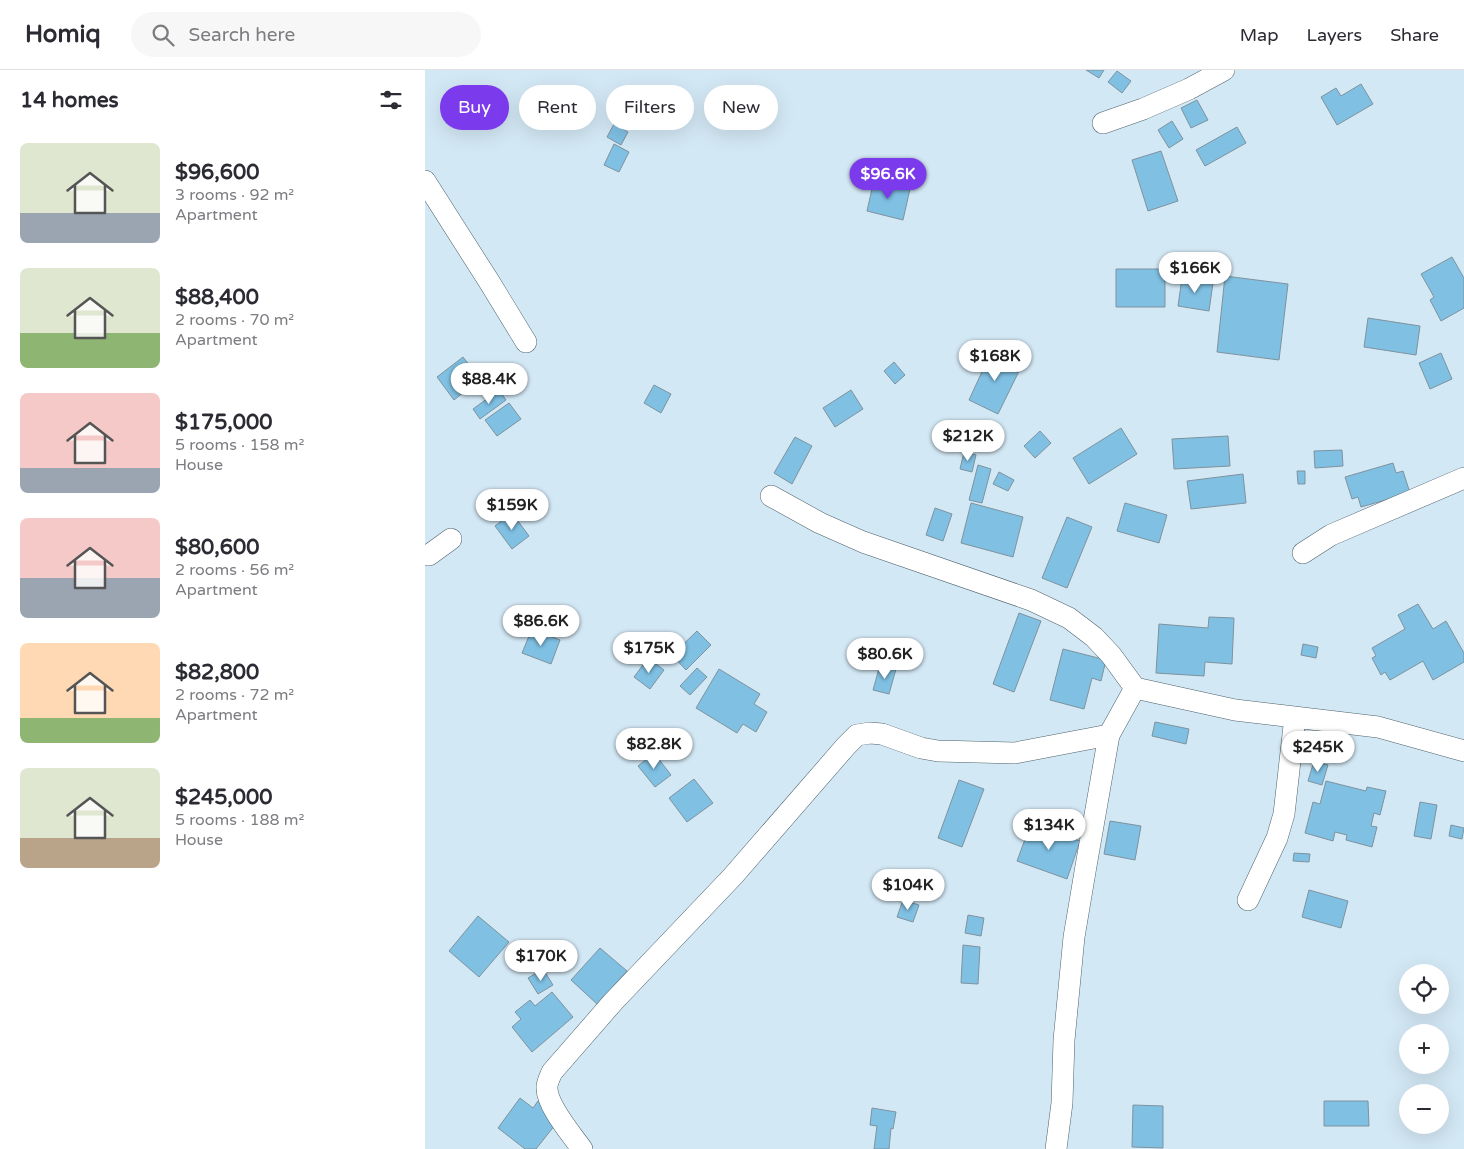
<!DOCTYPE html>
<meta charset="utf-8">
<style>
body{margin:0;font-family:"Varela Round",sans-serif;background:#f7f7f7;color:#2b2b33;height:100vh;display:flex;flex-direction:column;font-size:19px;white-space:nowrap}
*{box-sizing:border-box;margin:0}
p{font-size:16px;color:#7c7c81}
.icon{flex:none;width:28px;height:28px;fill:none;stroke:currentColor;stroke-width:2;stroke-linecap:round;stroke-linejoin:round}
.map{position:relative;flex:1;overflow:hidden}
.panel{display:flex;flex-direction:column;background:#fff;width:425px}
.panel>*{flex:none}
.guide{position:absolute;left:15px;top:15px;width:475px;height:45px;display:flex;gap:10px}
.fabs{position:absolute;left:974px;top:894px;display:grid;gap:10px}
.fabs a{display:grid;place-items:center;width:50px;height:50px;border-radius:50%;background:#fff;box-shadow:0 5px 20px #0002;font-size:25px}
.price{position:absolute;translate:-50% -42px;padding:0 11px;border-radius:18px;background:#fff;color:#222;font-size:16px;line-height:32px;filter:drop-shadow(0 1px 2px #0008)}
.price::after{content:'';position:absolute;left:50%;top:30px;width:15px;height:11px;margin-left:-8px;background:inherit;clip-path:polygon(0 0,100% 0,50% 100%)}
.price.current{background:#7c3aed;color:#fff}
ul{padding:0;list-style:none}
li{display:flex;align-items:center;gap:15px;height:125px;padding:0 20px}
li span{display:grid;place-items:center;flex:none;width:140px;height:100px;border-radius:8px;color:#555}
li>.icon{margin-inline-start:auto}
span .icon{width:60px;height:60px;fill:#fffc;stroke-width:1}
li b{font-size:21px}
h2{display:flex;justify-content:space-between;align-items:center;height:60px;padding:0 20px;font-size:21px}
.tag{padding:0 18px;border-radius:22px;background:#fff;box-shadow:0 5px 20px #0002;font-size:18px;line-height:45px}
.tag.current{background:#7c3aed;color:#fff}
header{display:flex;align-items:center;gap:30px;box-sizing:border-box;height:70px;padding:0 25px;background:#fff;border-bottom:1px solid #e1e1e2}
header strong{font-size:24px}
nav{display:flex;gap:28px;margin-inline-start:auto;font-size:18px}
.search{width:350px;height:45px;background:#f7f7f7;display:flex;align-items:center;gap:12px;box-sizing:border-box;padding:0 18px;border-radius:28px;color:#7c7c81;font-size:19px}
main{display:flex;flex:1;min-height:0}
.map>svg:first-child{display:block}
</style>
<header>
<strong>Homiq</strong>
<div class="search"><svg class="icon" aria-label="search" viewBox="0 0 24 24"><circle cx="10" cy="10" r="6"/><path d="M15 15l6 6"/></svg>Search here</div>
<nav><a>Map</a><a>Layers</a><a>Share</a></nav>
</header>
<main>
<section class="panel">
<h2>14 homes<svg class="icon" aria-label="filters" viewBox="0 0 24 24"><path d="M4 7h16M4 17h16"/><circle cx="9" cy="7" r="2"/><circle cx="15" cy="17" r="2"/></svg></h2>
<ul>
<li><span style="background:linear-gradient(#dfe7d0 70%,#9aa5b1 0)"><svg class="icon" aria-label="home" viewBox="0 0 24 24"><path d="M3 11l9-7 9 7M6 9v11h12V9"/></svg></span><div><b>$96,600</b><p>3 rooms · 92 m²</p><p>Apartment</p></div></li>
<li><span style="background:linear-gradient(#dfe7d0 65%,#8fb573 0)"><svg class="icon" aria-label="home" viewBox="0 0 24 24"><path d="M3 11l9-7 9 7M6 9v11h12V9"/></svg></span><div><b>$88,400</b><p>2 rooms · 70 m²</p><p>Apartment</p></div></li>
<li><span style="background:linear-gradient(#f6c9c9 75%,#9aa5b1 0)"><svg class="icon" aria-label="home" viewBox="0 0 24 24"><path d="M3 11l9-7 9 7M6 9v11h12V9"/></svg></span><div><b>$175,000</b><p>5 rooms · 158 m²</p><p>House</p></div></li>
<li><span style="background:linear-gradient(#f6c9c9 60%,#9aa5b1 0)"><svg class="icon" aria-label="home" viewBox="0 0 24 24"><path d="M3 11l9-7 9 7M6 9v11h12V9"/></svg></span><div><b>$80,600</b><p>2 rooms · 56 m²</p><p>Apartment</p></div></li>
<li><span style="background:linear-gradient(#ffd9b3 75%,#8fb573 0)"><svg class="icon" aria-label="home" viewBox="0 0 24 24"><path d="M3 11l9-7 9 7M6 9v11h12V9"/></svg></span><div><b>$82,800</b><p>2 rooms · 72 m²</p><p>Apartment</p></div></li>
<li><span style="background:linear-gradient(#dfe7d0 70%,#b9a48a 0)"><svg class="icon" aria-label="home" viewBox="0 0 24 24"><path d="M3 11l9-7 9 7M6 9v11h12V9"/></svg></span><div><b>$245,000</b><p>5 rooms · 188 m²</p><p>House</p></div></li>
</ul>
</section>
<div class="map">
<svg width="1039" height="1079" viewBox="0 0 1039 1079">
<rect width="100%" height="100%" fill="#d3e8f5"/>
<path fill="#7fc0e3" stroke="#7f929e" d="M661 0H679L674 8Z
M692 1 706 11 697 23 683 12Z
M936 14 948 34 912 55 896 27 911 18 916 26Z
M772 30 783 50 766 58 756 38Z
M747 51 758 69 744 78 733 60Z
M189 54 203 62 196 75 182 67Z
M812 57 821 73 780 96 771 80Z
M189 74 204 82 194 102 179 95Z
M736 81 753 131 723 141 707 90Z
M449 110 485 119 478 150 442 141Z
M1027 187 1039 208V238L1016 251 1005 230 1009 227 996 204Z
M691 199H740V237H691Z
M800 206 863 214 854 290 792 282Z
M757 208 788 213 784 241 753 236Z
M943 248 995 256 991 285 939 277Z
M567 280 597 295 573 344 544 330Z
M1016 283 1027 309 1005 319 994 293Z
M38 287 55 309 29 330 12 307Z
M469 292 480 305 470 314 459 301Z
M229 315 246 324 236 343 219 333Z
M74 320 81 330 55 349 48 339Z
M426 320 438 339 410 357 398 338Z
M84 333 96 349 72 366 60 350Z
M696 358 712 384 664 414 648 388Z
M615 361 626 373 610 388 599 376Z
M803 366 805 396 749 399 747 369Z
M370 367 387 376 367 414 349 403Z
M917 380 918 396 890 398 889 381Z
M539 382 551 385 547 402 535 399Z
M968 393 971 403 978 401 985 423 936 437 933 427 927 429 920 407Z
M553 395 566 399 557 433 544 430Z
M872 401H880V414H873Z
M574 402 589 410 583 421 568 414Z
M818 404 821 433 766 439 762 411Z
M546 433 598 447 588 487 536 473Z
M700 433 742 445 734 473 692 461Z
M510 438 527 444 518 471 501 465Z
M87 443 104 466 87 479 70 456Z
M642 447 667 457 642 518 617 508Z
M993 534 1008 559 1021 551 1039 583V592L1008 610 998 591 965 610 960 602 956 605 947 588 951 586 947 578 980 559 973 545Z
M594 543 616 551 589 622 568 614Z
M784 547 809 548 807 594 780 592 779 606 731 603 734 554 783 558Z
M107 559 135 570 126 594 97 583Z
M272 561 286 575 261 600 247 585Z
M878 574 893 577 891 588 876 585Z
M638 579 681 590 676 611 667 608 659 639 625 630Z
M223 588 239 600 225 619 209 607Z
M455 595 471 599 464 624 448 620Z
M272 598 282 607 265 625 255 616Z
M294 599 335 624 329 634 342 642 331 662 318 654 312 663 271 638Z
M730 652 764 659 761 674 727 666Z
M229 683 246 705 230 717 213 696Z
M889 691 903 695 897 715 883 711Z
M269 709 288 733 262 752 244 728Z
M534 710 559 719 537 777 513 768Z
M901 711 941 721 942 717 961 721 955 745 949 743 946 756 952 757 947 777 921 770 922 765 910 762 908 771 880 763 888 732 895 734Z
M995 732 1012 735 1006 769 989 766Z
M685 751 716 756 710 790 679 784Z
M606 753 655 771 642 809 592 791Z
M1026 755 1039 758 1037 769 1024 766Z
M869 783 885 784 884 792 868 791Z
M884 820 923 831 916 858 877 847Z
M478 830 494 835 488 852 472 847Z
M543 845 559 848 556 866 540 863Z
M53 846 84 872 54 907 24 881Z
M538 875 555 877 553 914 536 913Z
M175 878 202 901 172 934 146 910Z
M118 899 128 915 113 924 103 908Z
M127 922 148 947 107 982 87 957 96 949 90 942 105 930 110 936Z
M95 1028 108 1038 113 1031 129 1043 130 1055 111 1079H100L73 1058Z
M899 1031H943L944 1056H899Z
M708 1035 738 1036V1078L707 1077Z
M447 1038 471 1042 468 1059 466 1058 464 1079H449L452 1056 445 1055Z"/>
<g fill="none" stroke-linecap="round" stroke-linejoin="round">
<g stroke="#4e616b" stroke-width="22">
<path id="street" d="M678 53 718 39 764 19 799 0
M0 111 65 213 101 272
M346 426 395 453 438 472 606 530 644 548 669 567 686 585 710 618 810 640 953 657 1039 681
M878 483 906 465 1039 408
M0 485H4L26 469
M823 830 852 768 859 744 870 647
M157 1079C147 1065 121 1035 122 1017 122 1012 125 1007 127 1002L188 932 308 806 421 676 432 665 445 663 457 664 496 678 513 681 590 683 684 665
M631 1079 637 1033 639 970 649 867 661 796 684 665 710 618"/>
</g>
<use href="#street" stroke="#fff" stroke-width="21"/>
</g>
</svg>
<div class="fabs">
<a><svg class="icon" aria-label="locate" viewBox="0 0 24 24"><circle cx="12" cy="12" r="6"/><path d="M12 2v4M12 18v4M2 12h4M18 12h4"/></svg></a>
<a>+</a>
<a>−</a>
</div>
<b class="price current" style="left:463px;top:130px">$96.6K</b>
<b class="price" style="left:770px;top:224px">$166K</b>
<b class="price" style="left:570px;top:312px">$168K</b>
<b class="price" style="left:64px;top:335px">$88.4K</b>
<b class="price" style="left:543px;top:392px">$212K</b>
<b class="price" style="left:87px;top:461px">$159K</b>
<b class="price" style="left:116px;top:577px">$86.6K</b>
<b class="price" style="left:224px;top:604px">$175K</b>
<b class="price" style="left:460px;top:610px">$80.6K</b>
<b class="price" style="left:229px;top:700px">$82.8K</b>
<b class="price" style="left:893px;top:703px">$245K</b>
<b class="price" style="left:624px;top:781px">$134K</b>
<b class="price" style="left:483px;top:841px">$104K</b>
<b class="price" style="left:116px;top:912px">$170K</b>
<div class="guide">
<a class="tag current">Buy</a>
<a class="tag">Rent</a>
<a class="tag">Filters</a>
<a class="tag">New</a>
</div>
</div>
</main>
